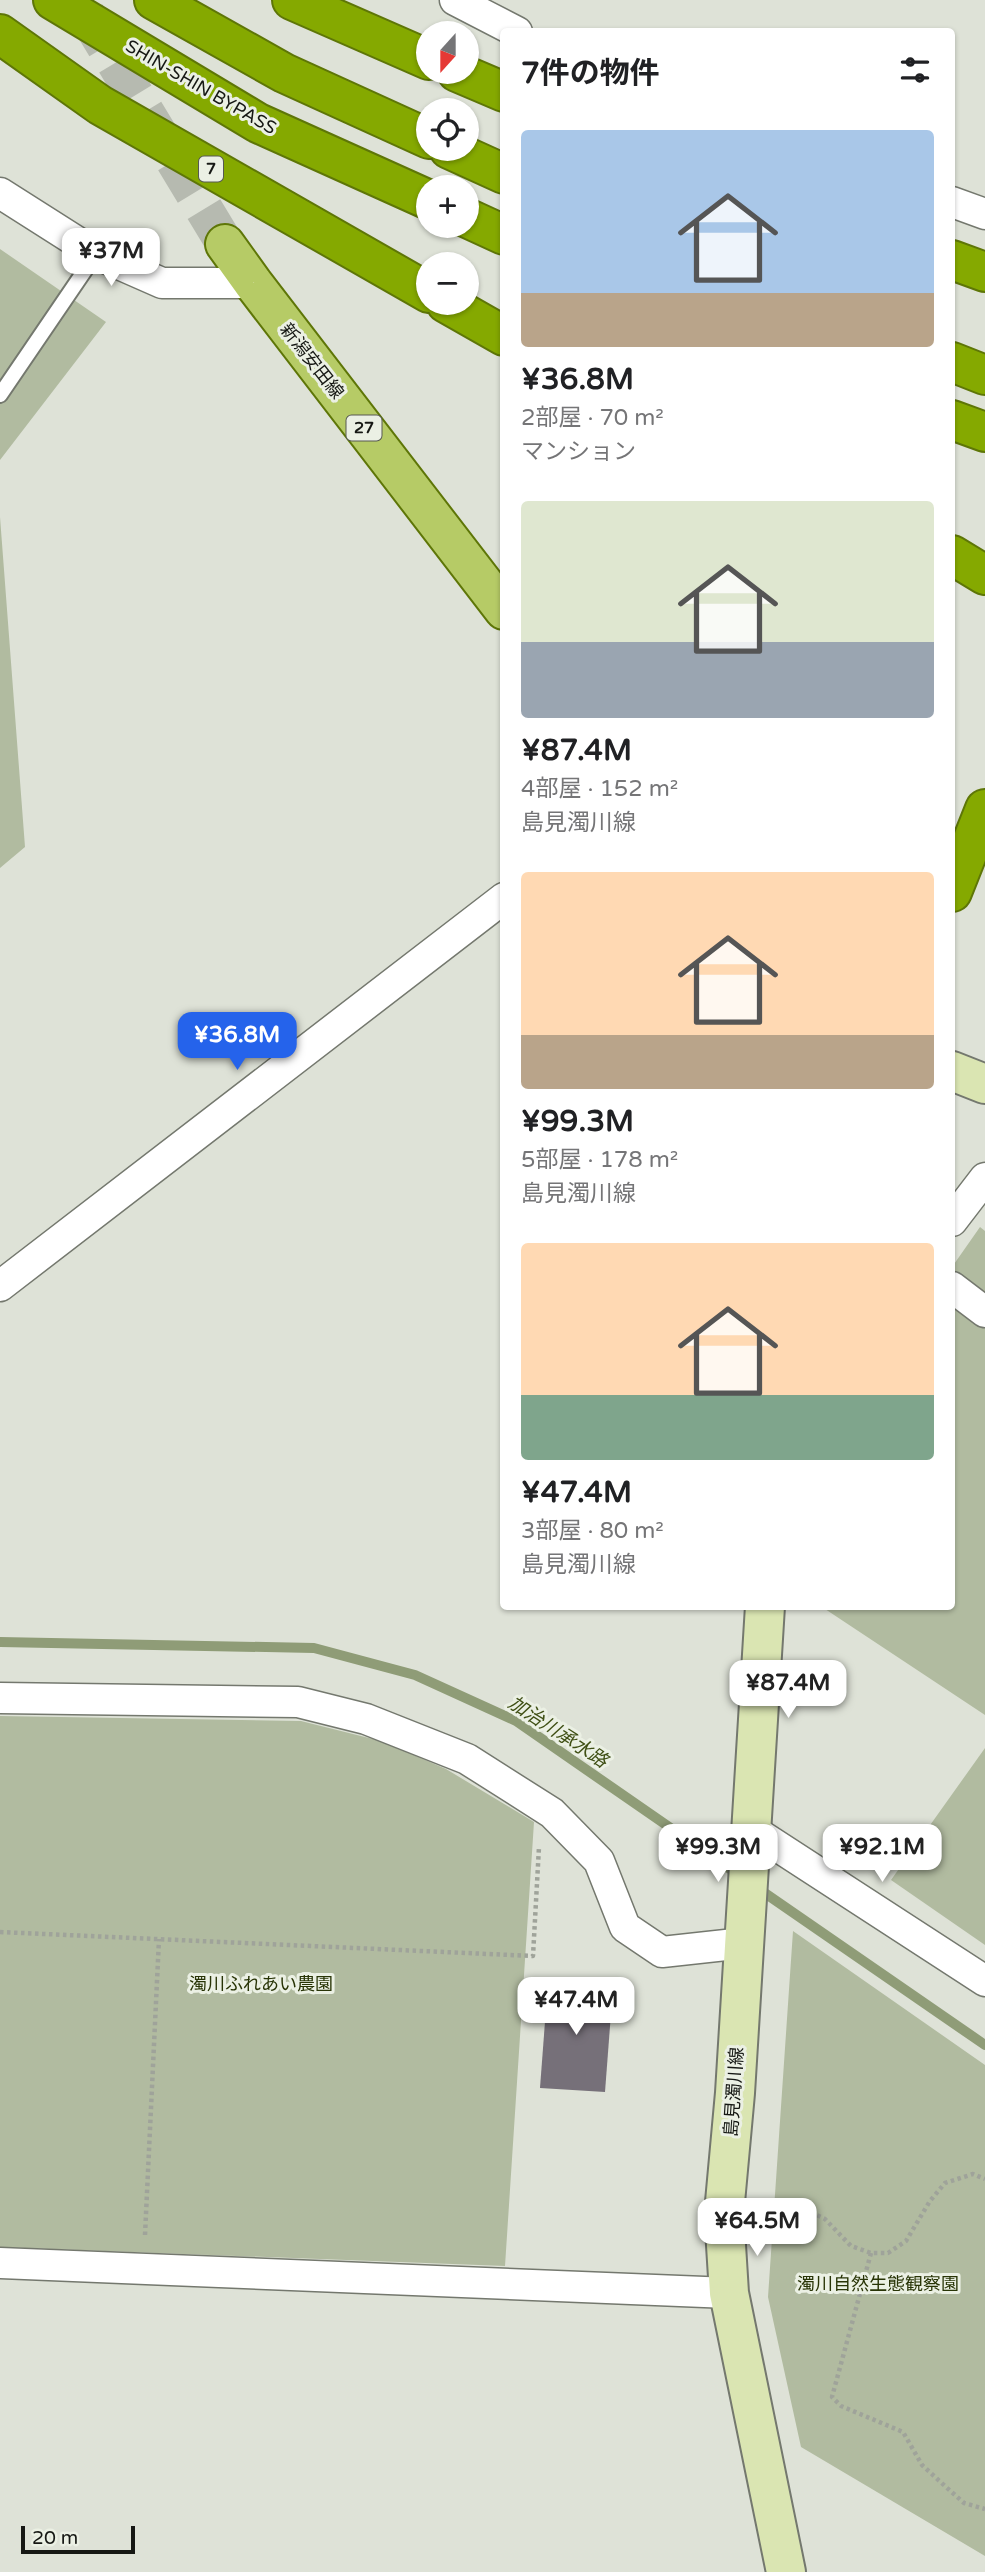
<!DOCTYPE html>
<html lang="ja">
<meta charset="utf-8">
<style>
body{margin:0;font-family:"Varela Round","Noto Sans JP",sans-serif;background:#f2f2f2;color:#202124;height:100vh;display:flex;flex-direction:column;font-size:26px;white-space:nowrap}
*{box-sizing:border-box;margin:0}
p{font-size:23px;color:#757577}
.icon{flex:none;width:38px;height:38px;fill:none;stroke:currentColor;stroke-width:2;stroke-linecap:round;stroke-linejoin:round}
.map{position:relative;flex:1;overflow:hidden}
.sheet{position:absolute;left:500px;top:28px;width:455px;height:1582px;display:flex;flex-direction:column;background:#fff;border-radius:7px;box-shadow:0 2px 5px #0004}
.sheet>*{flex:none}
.needle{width:46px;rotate:201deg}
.fabs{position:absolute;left:416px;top:21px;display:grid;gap:14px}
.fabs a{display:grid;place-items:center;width:63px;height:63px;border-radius:50%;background:#fff;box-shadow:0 2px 5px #0004;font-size:35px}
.scale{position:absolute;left:21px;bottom:18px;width:114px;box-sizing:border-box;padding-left:7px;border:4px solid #161814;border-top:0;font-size:19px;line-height:24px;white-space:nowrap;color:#161814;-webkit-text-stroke:5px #ebf0e4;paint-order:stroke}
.price{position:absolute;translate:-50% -60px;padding:0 16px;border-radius:14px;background:#fff;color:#222;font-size:23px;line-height:46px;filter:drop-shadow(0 2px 4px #0008)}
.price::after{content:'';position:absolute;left:50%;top:42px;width:21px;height:16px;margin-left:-10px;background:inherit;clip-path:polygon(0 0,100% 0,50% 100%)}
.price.selected{background:#2563eb;color:#fff}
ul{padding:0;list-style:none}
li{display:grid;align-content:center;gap:14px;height:371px;padding:0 21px}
li span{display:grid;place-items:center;height:217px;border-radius:7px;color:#555}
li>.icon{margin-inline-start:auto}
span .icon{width:126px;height:126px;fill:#fffc;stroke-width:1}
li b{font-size:30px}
h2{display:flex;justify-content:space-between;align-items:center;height:84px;padding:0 21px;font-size:30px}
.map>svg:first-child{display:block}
</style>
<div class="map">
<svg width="985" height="2572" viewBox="0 0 985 2572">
<rect width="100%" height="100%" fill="#dee2d7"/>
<path fill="#b1bba0" d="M0 249 106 322 0 460Z
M0 517 25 847 0 868Z
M980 1227 985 1231V1715L822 1607 952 1606V1267Z
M0 1716 301 1721 381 1741 446 1769 534 1822 505 2266 0 2247Z
M985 1748V1945L891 1880Z
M793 1931 985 2065V2556L801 2447 768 2297Z"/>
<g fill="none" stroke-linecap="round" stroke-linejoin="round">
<path stroke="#8f9c77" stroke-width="10" d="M0 1642 314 1648 415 1675 516 1721 740 1876
M756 1887 985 2045"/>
</g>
<path fill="#767079" d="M548 1982 613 1987 605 2092 540 2088Z"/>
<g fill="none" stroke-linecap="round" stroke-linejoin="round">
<path stroke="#b6bab0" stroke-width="38" stroke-dasharray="38 19" stroke-linecap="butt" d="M86 14 225 244"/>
<g stroke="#74786e" stroke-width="18">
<path id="lane" d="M0 395 96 254"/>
</g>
<g stroke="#74786e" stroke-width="33">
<path id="street" d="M455 0 517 32
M0 193 96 254 162 283H253
M952 202 985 214
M952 1221 985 1178
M0 1286 504 898
M952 1287 985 1312
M0 1698 298 1702 366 1719 467 1759 552 1813 599 1861 625 1927 662 1952 744 1943
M751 1829 985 1981
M0 2263 729 2293"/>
</g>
<g stroke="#74786e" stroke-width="42">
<path id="secondary" d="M952 1071 985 1084
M765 1606 735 2093 724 2213 729 2293 786 2572"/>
</g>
<g stroke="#5e7607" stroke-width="42">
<path id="primary" d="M225 244 253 283 504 610"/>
</g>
<g stroke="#5e7607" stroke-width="42">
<path id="highway" d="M53 0 258 123 429 200
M154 0 284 73 429 139
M292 0 429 60
M0 34 100 105 429 293
M457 72 504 92
M449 149 504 174
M467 218 504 235
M952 260 985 272
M446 303 504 336
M952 362 985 375
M952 420 985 432
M952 555 985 575
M952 892 985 809"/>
</g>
<path stroke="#9fa39a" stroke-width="4.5" stroke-dasharray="3.5 3.5" stroke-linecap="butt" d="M0 1932 533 1956 539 1847
M763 2208H802L825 2219 851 2246 871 2253H888L906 2241 930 2201 945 2183 973 2174 985 2179
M145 2235 159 1939
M871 2253 832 2397 841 2406 903 2432 922 2465 946 2487 964 2503 985 2509"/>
<use href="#lane" stroke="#fff" stroke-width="14"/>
<use href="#street" stroke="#fff" stroke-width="30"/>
<use href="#secondary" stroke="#dae5b2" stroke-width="38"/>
<use href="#primary" stroke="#b6cb66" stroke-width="38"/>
<use href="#highway" stroke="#85a900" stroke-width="38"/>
</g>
<g text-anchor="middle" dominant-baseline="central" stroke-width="6" stroke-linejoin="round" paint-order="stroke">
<g fill="#ebf0e4" stroke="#565952" stroke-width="2">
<rect x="199" y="156.5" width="24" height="25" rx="5"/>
<rect x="346.5" y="415.5" width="35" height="25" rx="5"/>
</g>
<g font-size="16" font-weight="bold" fill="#161814">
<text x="211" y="169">7</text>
<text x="364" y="428">27</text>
</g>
<g font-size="18" fill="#161814" stroke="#ebf0e4">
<text transform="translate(201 87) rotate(30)">SHIN-SHIN BYPASS</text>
<text transform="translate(312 361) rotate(52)">新潟安田線</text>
<text transform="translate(734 2092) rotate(-86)">島見濁川線</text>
</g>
<g font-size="18" fill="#283406" stroke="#ebf0e4">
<text x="261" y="1984">濁川ふれあい農園</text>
<text x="878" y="2284">濁川自然生態観察園</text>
</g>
<g font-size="19" font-style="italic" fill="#3f4f14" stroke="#ebf0e4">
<text transform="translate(558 1732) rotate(33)">加治川承水路</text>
</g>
</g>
</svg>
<div class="fabs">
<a><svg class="needle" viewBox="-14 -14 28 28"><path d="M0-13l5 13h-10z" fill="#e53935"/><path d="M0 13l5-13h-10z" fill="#757577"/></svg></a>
<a><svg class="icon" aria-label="locate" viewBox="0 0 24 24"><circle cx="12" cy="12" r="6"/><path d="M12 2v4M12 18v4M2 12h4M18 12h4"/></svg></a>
<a>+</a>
<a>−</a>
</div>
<div class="scale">20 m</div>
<b class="price" style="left:111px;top:288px">¥37M</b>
<b class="price selected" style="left:237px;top:1072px">¥36.8M</b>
<b class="price" style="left:788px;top:1720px">¥87.4M</b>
<b class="price" style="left:718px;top:1884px">¥99.3M</b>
<b class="price" style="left:882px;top:1884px">¥92.1M</b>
<b class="price" style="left:576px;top:2037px">¥47.4M</b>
<b class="price" style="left:757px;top:2258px">¥64.5M</b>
<section class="sheet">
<h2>7件の物件<svg class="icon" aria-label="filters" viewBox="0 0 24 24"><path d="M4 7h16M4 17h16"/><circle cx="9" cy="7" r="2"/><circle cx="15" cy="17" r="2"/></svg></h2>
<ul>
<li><span style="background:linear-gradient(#a9c7e8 75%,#b9a48a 0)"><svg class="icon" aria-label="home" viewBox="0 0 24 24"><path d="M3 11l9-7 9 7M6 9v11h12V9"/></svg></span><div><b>¥36.8M</b><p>2部屋 · 70 m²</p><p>マンション</p></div></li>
<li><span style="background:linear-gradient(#dfe7d0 65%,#9aa5b1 0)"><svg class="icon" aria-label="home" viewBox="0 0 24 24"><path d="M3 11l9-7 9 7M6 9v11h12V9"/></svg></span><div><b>¥87.4M</b><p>4部屋 · 152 m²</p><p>島見濁川線</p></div></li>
<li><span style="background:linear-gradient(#ffd9b3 75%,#b9a48a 0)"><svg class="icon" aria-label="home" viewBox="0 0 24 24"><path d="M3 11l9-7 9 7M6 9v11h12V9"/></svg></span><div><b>¥99.3M</b><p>5部屋 · 178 m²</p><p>島見濁川線</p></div></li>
<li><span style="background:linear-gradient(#ffd9b3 70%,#7fa58c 0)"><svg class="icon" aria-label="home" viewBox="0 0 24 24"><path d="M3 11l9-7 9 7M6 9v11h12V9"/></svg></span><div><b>¥47.4M</b><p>3部屋 · 80 m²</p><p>島見濁川線</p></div></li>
</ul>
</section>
</div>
